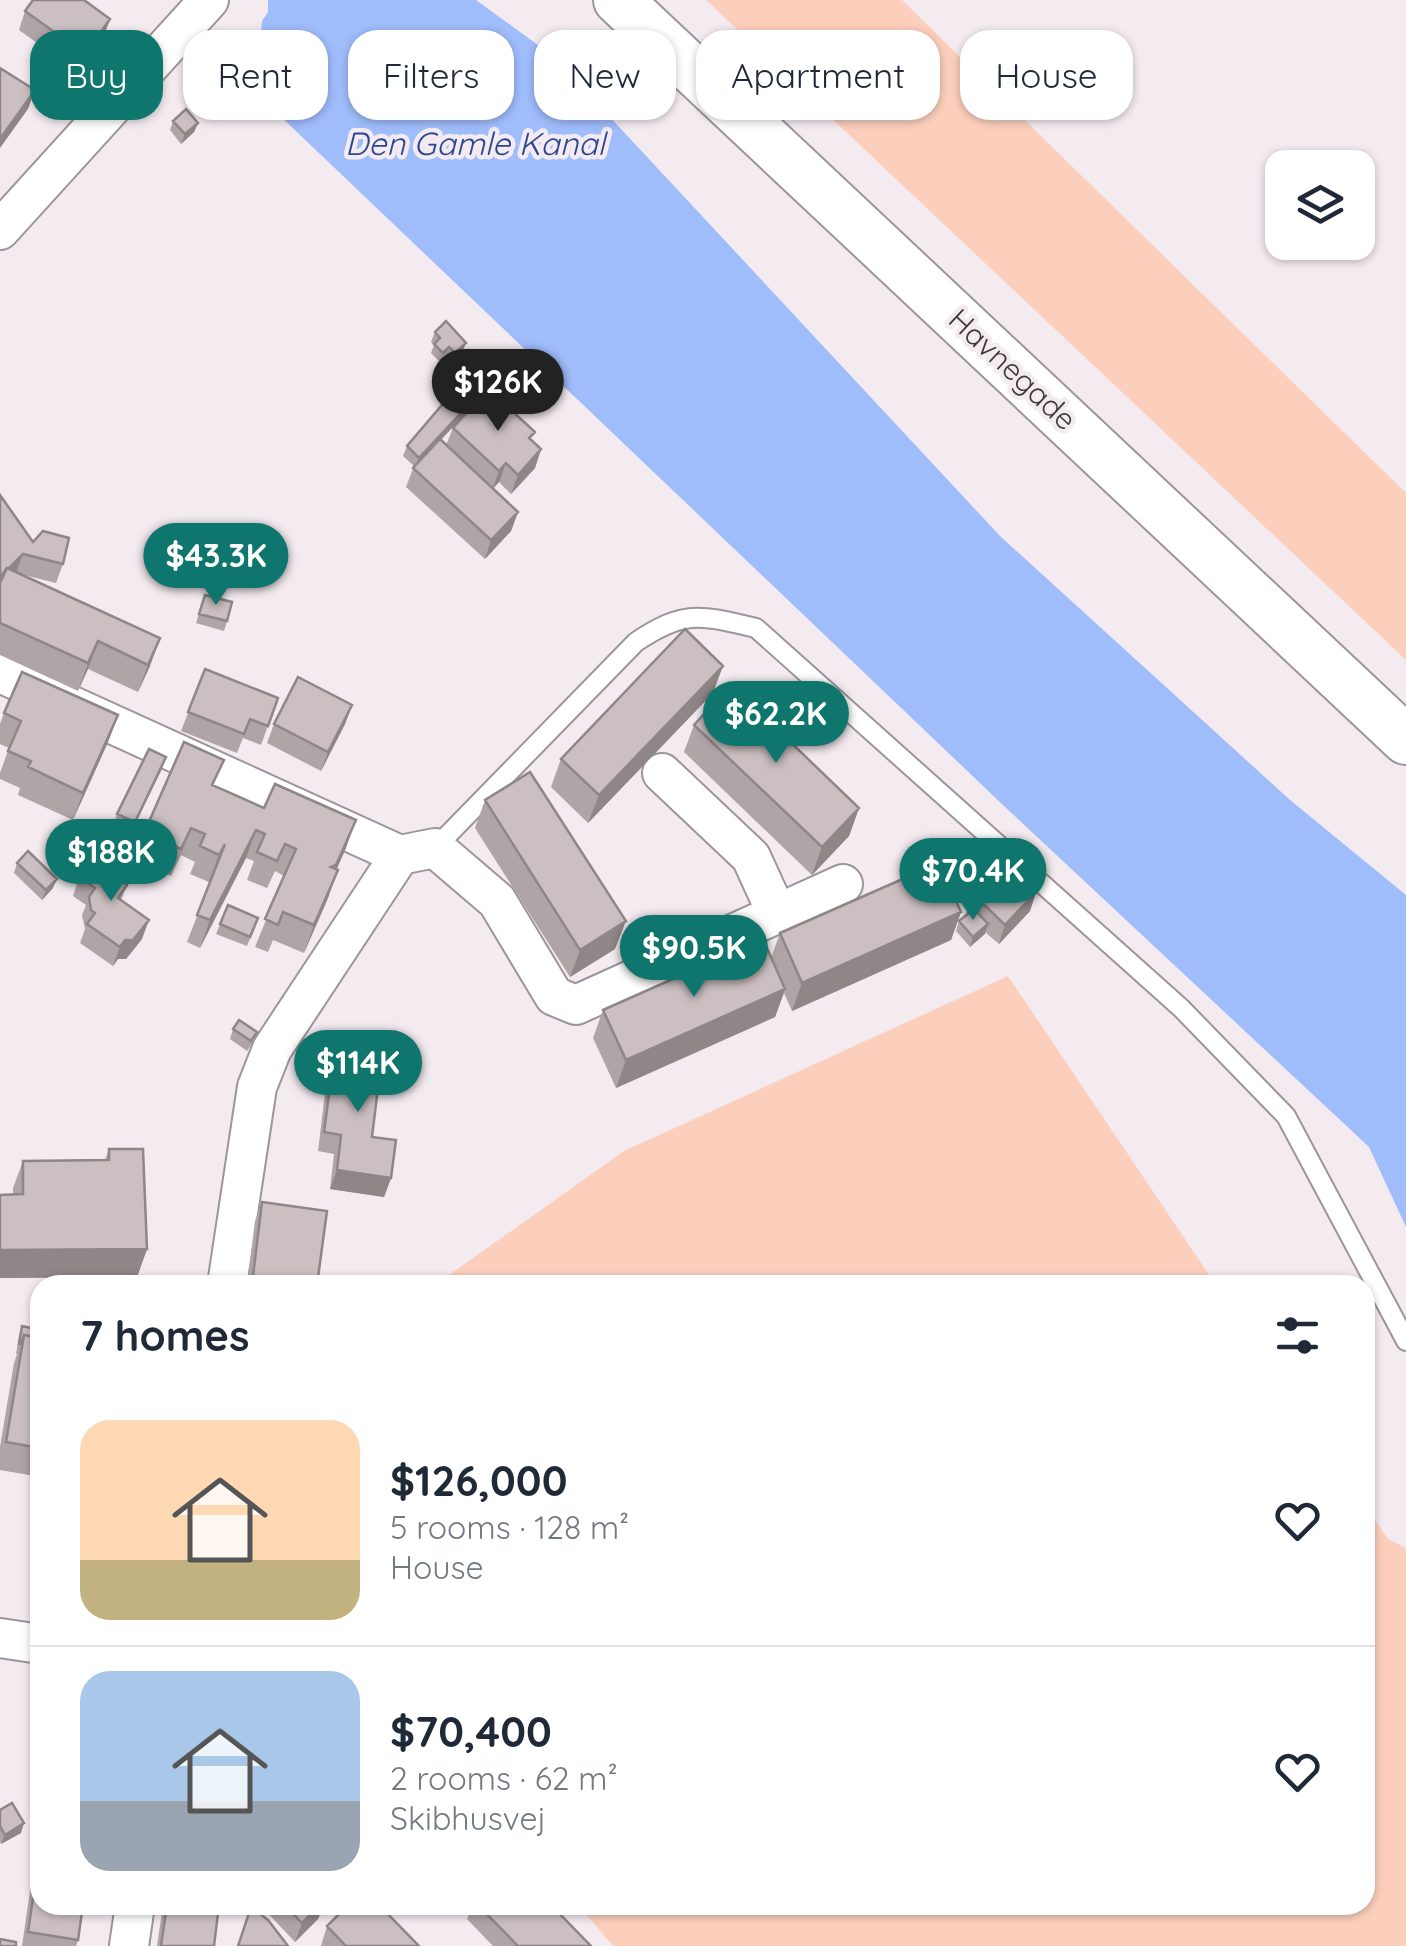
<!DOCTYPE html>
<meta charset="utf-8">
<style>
body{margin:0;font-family:Quicksand,sans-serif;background:#f6f6f7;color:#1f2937;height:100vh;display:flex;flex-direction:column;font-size:38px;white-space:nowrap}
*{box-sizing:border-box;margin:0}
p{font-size:32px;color:#747a83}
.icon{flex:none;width:55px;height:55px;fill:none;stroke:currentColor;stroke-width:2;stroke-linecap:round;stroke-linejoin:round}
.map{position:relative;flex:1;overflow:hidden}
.panel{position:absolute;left:30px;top:1275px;width:1345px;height:640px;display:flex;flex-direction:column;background:#fff;border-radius:30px;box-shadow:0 2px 8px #0004}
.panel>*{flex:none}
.top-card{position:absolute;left:30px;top:30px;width:1348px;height:90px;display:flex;gap:20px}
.buttons{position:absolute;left:1265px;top:150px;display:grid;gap:20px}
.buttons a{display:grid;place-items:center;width:110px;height:110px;border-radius:20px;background:#fff;box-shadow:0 2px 8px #0004;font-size:50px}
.price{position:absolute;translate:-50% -85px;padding:0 22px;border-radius:35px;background:#0f766e;color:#fff;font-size:32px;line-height:65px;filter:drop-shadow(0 2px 5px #0008)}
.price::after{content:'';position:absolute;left:50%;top:60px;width:30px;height:22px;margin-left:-15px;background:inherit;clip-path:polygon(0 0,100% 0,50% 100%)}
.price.current{background:#222;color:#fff}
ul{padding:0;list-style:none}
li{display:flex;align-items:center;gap:30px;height:250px;padding:0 50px}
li+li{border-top:2px solid #e0e1e3}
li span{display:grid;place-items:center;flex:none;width:280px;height:200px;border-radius:30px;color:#555}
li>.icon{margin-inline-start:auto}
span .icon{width:120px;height:120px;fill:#fffc;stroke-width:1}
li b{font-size:42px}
h2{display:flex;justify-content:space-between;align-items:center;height:120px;padding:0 50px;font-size:42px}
.chip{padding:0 35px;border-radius:30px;background:#fff;box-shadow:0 2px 8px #0004;font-size:35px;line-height:90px}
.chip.current{background:#0f766e;color:#fff}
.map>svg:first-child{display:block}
</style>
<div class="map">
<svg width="1406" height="1946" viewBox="0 0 1406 1946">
<rect width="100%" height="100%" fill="#f4ebf1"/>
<path fill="#fccfbc" d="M706 0H902L1406 493V660Z
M1008 976 1216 1285H435L624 1151Z
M1365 1505 1388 1539 1406 1548V1946H613L578 1905H1365Z"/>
<path fill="#9fbcfb" d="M268 0H476L553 56 1000 536 1290 800 1406 895V1227L1369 1147 1004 806 256 93 262 21 268 12Z"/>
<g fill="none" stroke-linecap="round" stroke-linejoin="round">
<g stroke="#9d959b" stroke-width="22">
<path id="service" d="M435 848 636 642C685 609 701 615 756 628L1181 1008 1286 1116 1406 1341"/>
</g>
<g stroke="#9d959b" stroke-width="42">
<path id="minor" d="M0 230 209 0
M0 673 400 855 435 848 497 901 554 996 576 1005 843 884
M662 773 751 857 777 914
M227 1285 257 1087 272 1049 400 855
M0 1638 40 1644
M129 1946 135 1905"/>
</g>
<g stroke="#9d959b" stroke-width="52">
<path id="tertiary" d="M618 0 1406 740"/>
</g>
<use href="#service" stroke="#fff" stroke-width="18"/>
<use href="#minor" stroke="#fff" stroke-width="38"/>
<use href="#tertiary" stroke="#fff" stroke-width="48"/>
</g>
<path fill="#afa4a6" d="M87 2 110 19 103 38 79 73 19 30 25 11Z
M173 121 198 123 194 132 181 144 170 130Z
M435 332 466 343 462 352 451 363 445 357 440 362 431 353 434 345 431 342Z
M475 390 472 400 468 403 466 413 441 440 446 445 453 428 532 440 541 449 535 468 511 494 499 482 493 488 518 512 511 531 485 559 406 487 414 466 403 456 407 446Z
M0 495 33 542 63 564 56 583 20 574 150 666 138 692 88 669 78 691 0 655Z
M205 595 227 621 224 631 196 623Z
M205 669 278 698 261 745 243 738 237 753 181 731Z
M713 693 588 823 551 787 561 759Z
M352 705 345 724 321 771 267 743 274 724Z
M4 713 118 715 108 742 73 820 18 795 20 788 0 779V773L9 748 0 744V724Z
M694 725 859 808 849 836 812 875 684 752Z
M163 767 131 832 114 824 117 814Z
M214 786 346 848 336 870 328 898 304 953 273 940 268 952 255 947 284 876 275 871 267 888 247 880 254 861 246 858 200 948 187 942 213 875 209 882 190 874 195 862 181 855 171 876 134 860 144 833Z
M485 800 615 949 570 977 475 828Z
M86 857 127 885 121 900 142 939 126 959H118L113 966 80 943 85 929 82 915 86 905 73 896Z
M17 863 53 888 42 900 14 873Z
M1036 892 1030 911 999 944 985 932 970 947 956 931 959 921 967 914 966 913 973 894Z
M961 912 951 940 792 1011 784 993 775 1017 616 1088 593 1038 603 1010 771 958 780 933Z
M258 918 247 946 216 934 220 924Z
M233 1029 253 1042 247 1051 230 1039Z
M335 1049 372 1137 391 1178 384 1197 330 1189 334 1154 318 1151 328 1068Z
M109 1149 147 1249 137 1277 0 1278V1195H13V1188L23 1161 105 1160Z
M262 1202 317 1285H247L255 1221Z
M22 1326 40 1330V1477L0 1470V1447L14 1363 17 1354H16L19 1336Z
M40 1754V1815L30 1814Z
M0 1810 21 1833 1 1844 0 1842Z
M39 1858 78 1940 76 1946H22L32 1877Z
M163 1905H219L214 1946H157Z
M260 1905H324L318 1919 295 1942Z
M472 1905H551L591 1946H493L467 1919Z
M327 1926 419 1946H321Z"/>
<path fill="#8e8687" d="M110 19 103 38 79 73 85 54Z
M35 90 28 109 0 148V139Z
M198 123 194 132 181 144 185 134Z
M466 343 462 352 451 363 455 353Z
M469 404 466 413 415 467 419 458Z
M541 449 535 468 511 494 518 475Z
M506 463 499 482 492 490 499 471Z
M518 512 511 531 485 559 491 540Z
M23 554 16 573 0 590V578Z
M160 638 150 666 138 692 148 665Z
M98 641 88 669 78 691 88 663Z
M723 666 713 693 588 823 599 795Z
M352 705 345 724 321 771 328 752Z
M118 715 108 742 73 820 83 793Z
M859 808 849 836 812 875 822 847Z
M356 820 346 848 326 893 331 867Z
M256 830 246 858 200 948 210 920Z
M225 844 215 872 209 882 219 855Z
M338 870 328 898 304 953 314 925Z
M57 879 53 888 42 900 46 890Z
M1036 892 1030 911 999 944 1005 925Z
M961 912 951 940 792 1011 802 983Z
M149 920 142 939 126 959H118L113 966 120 947 125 940Z
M626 921 615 949 570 977 580 950Z
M988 924 985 934 970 947 973 937Z
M785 989 775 1017 616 1088 626 1060Z
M337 1170 391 1178 384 1197 330 1189Z
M147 1249 137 1277 0 1278V1250Z
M253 1276 317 1285H249Z
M24 1823 21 1833 1 1844 5 1835Z
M320 1905H324L318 1919 295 1942 302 1923Z"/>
<path fill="#cbbfc1" stroke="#8e8687" stroke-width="2.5" d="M33 0H84L110 19 85 54 25 11Z
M0 68 35 90 0 139Z
M186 109 198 123 185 134 173 121Z
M446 321 466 343 455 353 449 347 443 353 434 344 440 338 435 332Z
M464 379 475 390 465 401 469 404 419 458 407 446Z
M488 389 535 432 529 438 541 449 518 475 506 463 499 471 453 428Z
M440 439 518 512 491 540 413 468Z
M0 495 33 542 43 531 69 538 63 564 23 554 9 568H7L0 578Z
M7 568 160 638 148 665 98 641 88 663 0 623V583Z
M205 595 232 602 227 621 199 614Z
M685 629 723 666 599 795 561 759Z
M205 669 278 698 268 726 250 719 244 734 188 712Z
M22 672 118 715 83 793 28 767 31 761 8 751 21 721 4 713Z
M298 677 352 705 328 752 274 724Z
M731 685 859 808 822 847 694 725Z
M184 742 224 760 212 785 264 808 275 784 356 820 336 865 331 867 338 870 314 925 283 912 278 925 265 919 296 849 285 844 277 861 257 852 265 834 256 830 210 920 197 915 225 844 219 855 200 846 205 834 191 828 181 849 144 833Z
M149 749 166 757 135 822 117 814Z
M530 772 626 921 580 950 485 800Z
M28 851 57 879 46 890 17 863Z
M91 852 111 866 107 871 127 885 118 898 149 920 133 940H125L120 947 87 924 95 913 91 910 89 897 95 888 80 877 91 861 86 857Z
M1004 861 1036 892 1005 925 973 894Z
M939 863 961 912 802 983 780 933Z
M228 905 258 918 250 937 220 924Z
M974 909 988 924 973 937 959 921Z
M763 939 785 989 626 1060 603 1010Z
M239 1020 257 1032 251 1041 233 1029Z
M335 1049 382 1055 372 1137 396 1140 391 1178 337 1170 341 1135 324 1132Z
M109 1149H143L147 1249 0 1250V1195L23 1194V1161L109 1160Z
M262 1202 327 1211 317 1285 253 1276Z
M22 1326 40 1330V1338L24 1335 21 1344H19Z
M24 1335 40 1338V1448L6 1442Z
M12 1803 24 1823 5 1835 0 1826V1810Z
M39 1858 40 1905H83L78 1940 28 1932Z
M167 1905H219L214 1946H161Z
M285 1905H320L302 1923Z
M348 1905H379L419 1946H346L327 1926Z
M478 1905H551L591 1946H518Z
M251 1907 268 1920 288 1946H238Z
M0 1939 16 1942V1946H0Z"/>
<g text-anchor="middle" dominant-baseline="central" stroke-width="9" stroke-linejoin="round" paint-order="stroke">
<g font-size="30" fill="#3e3a3d" stroke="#f4ebf1">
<text transform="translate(1013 369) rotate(43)">Havnegade</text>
</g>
<g font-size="32" font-style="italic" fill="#2b4791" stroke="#f4ebf1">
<text x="475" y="143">Den Gamle Kanal</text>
</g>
</g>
</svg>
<div class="buttons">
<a><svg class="icon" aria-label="layers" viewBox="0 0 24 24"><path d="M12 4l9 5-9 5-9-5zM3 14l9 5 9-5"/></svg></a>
</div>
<b class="price current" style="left:498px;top:434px">$126K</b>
<b class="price" style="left:216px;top:608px">$43.3K</b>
<b class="price" style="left:776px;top:766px">$62.2K</b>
<b class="price" style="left:111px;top:904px">$188K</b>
<b class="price" style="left:973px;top:923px">$70.4K</b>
<b class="price" style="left:694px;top:1000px">$90.5K</b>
<b class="price" style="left:358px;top:1115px">$114K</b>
<div class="top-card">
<a class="chip current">Buy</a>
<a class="chip">Rent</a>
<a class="chip">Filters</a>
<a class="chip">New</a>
<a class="chip">Apartment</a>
<a class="chip">House</a>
</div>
<section class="panel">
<h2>7 homes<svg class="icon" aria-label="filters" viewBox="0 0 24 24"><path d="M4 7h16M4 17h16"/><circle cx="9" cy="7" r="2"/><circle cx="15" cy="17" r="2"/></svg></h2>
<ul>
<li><span style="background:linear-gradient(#ffd9b3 70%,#c2b280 0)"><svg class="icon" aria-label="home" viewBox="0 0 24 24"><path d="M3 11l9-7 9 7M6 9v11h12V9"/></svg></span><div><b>$126,000</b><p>5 rooms · 128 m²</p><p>House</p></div><svg class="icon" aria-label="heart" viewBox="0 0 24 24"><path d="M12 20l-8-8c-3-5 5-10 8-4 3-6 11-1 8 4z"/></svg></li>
<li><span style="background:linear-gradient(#a9c7e8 65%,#9aa5b1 0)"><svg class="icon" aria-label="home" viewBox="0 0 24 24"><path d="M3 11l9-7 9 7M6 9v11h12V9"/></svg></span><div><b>$70,400</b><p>2 rooms · 62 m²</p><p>Skibhusvej</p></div><svg class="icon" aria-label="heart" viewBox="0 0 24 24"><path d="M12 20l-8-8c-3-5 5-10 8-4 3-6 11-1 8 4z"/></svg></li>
</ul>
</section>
</div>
